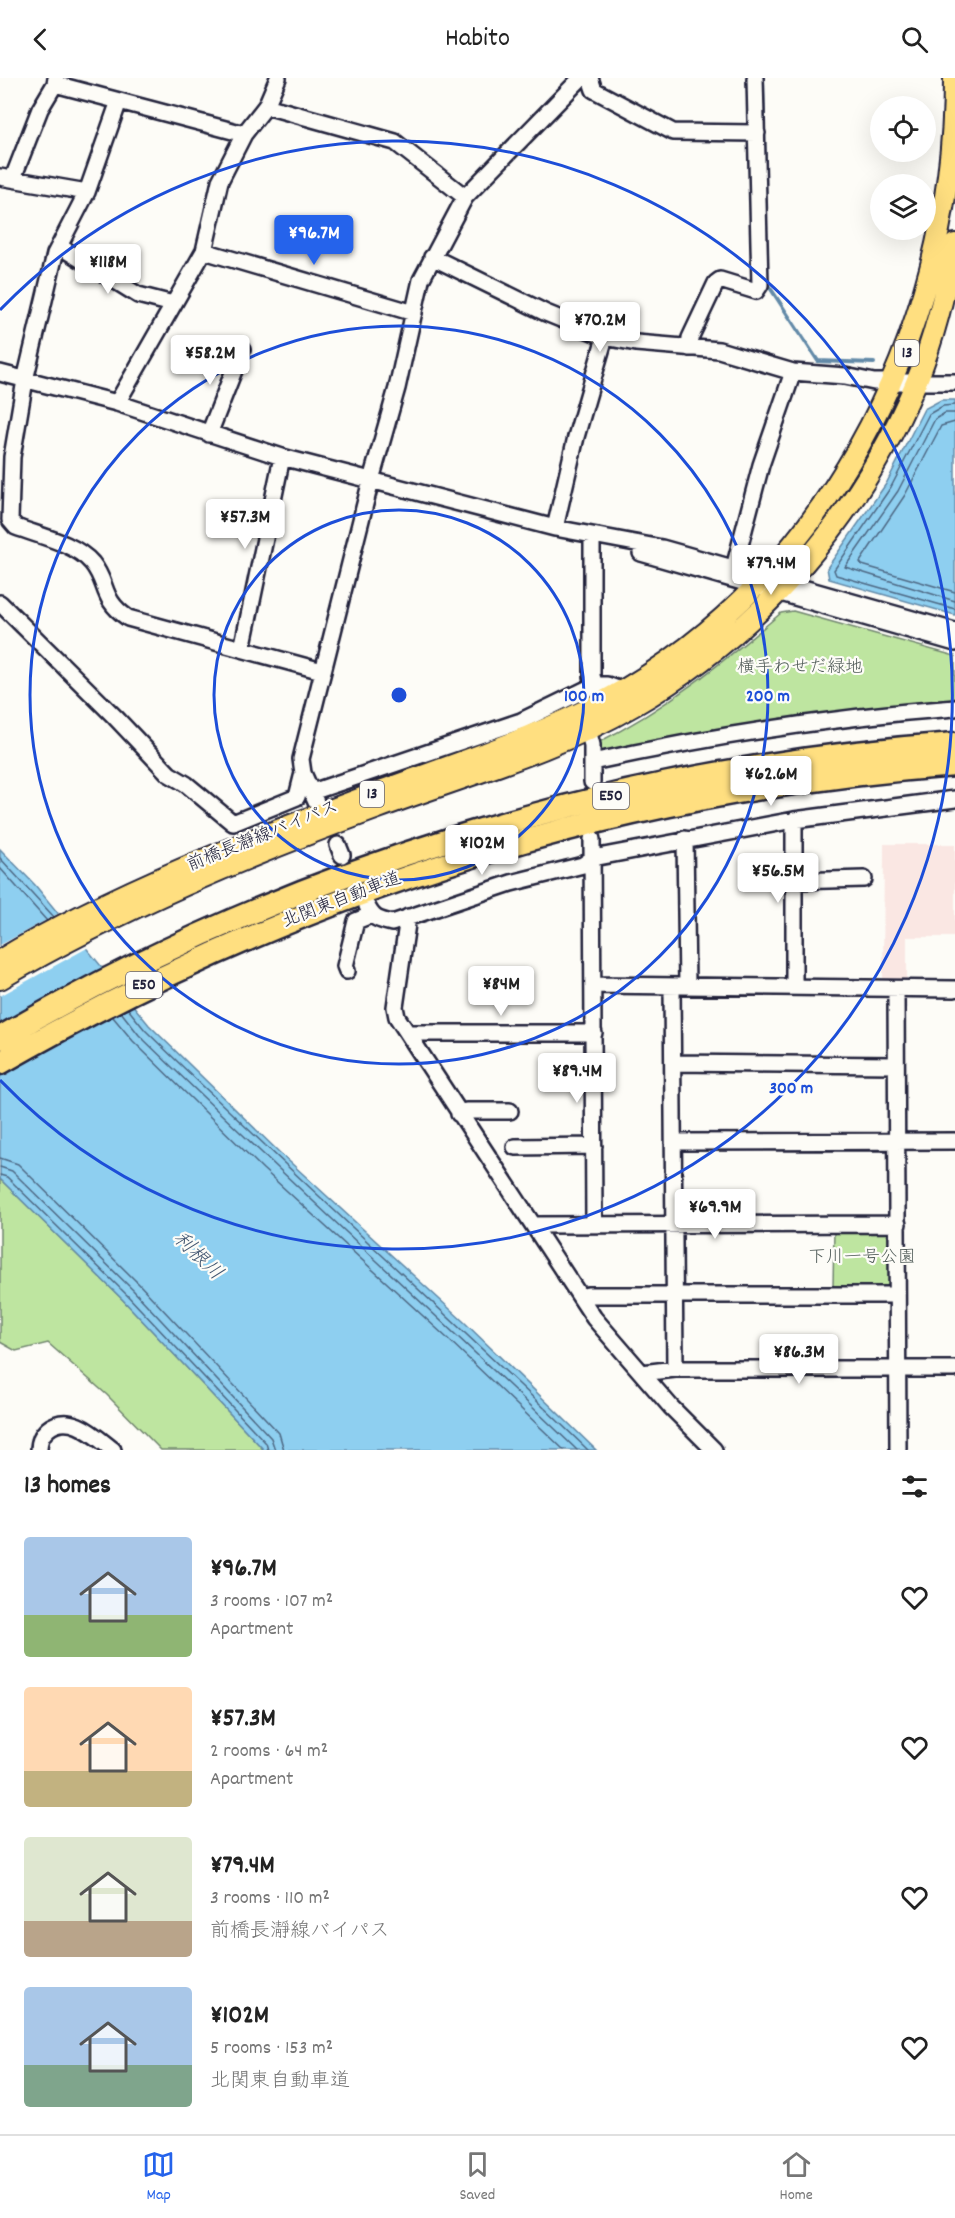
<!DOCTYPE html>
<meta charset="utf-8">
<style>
body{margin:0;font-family:Dekko,"Klee One",sans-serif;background:#f6f6f6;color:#222;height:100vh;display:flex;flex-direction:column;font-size:22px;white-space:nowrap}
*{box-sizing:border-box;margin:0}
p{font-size:20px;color:#767676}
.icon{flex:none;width:33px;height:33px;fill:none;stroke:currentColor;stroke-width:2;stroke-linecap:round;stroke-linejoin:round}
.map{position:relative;height:1372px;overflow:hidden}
.drawer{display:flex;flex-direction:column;background:#fff;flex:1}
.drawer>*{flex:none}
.tools{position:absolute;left:870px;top:18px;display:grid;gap:12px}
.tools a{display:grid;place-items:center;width:66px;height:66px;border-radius:50%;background:#fff;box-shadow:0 6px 24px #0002;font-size:30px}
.price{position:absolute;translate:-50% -51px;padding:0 14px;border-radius:6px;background:#fff;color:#222;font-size:20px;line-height:39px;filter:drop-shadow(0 2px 3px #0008)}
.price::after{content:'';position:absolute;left:50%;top:36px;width:18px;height:14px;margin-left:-9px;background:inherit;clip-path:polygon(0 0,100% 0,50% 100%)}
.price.current{background:#2563eb;color:#fff}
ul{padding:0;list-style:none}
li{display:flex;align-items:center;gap:18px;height:150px;padding:0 24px}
li span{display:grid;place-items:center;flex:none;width:168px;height:120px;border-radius:6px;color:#555}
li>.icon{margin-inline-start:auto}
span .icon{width:72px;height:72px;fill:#fffc;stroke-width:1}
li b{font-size:26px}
h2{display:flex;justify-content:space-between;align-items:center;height:72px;padding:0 24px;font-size:26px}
header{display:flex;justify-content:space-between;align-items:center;height:78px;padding:0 24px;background:#fff;font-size:27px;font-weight:600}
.menu{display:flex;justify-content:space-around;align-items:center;height:84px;border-top:2px solid #e0e0e0;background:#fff;font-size:16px;color:#767676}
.menu a{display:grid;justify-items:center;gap:3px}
.menu .current{color:#2563eb}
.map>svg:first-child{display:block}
</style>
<header><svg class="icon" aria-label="back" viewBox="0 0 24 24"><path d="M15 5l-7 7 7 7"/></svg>Habito<svg class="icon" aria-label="search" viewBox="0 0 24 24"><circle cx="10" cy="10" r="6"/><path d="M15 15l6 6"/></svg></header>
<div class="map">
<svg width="955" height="1372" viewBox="0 0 955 1372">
<rect width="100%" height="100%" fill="#fdfcf7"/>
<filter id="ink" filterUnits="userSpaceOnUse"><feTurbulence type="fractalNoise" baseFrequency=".0167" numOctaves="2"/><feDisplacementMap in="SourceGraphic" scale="12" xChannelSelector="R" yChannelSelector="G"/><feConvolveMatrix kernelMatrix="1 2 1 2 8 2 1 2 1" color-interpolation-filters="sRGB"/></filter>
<g filter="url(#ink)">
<path fill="#fae7e3" d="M884 766H955V859H907V905H883Z"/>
<path fill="#bee5a0" stroke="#70846e" stroke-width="1.5" d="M793 533 955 578V624L600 678 597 665C666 631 723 584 781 535Z
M0 1101 123 1222 264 1372H161L107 1317 48 1265 16 1273 0 1264Z
M885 1150 892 1156V1206L886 1210H833L834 1151Z"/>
<path fill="#8ecff0" stroke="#638aa8" stroke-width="1.5" d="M941 322H955V537L829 501 827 490 886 406 924 331Z
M0 771 35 807 149 947 279 1074 463 1243 596 1372H264L123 1222 0 1101Z"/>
<path fill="#fdfcf7" d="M61 834 89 869 0 918V867Z"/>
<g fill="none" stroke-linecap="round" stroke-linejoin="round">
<path stroke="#4d6783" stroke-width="1.5" d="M955 327 943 328 929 336 891 409 834 492 836 497 955 531
M955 335H945L935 341 898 413 845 489 955 523
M955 344 941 348 905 417 860 484 862 487 955 514
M0 780 54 839
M0 790 47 843
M128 931 145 952C290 1094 441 1230 588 1372
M121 934 139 957C283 1098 432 1232 577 1372
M113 939 133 963 263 1091 447 1260 564 1372
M0 1080 18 1086 139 1206 279 1355 284 1372
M0 1089 12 1093 133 1212 271 1360 275 1372
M0 1097 7 1099 127 1217 266 1365 268 1372"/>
<path stroke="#638aa8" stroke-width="4" d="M763 0 766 161
M767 205 818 283 874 285"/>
<g stroke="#22223b" stroke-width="20">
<path id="minor" d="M56 0 55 6 244 56
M590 0 594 12 673 54 757 55
M119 23 87 114 55 176 25 302 12 379 10 442 16 449C40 458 75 465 92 485 109 506 100 521 128 540L322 593
M266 28 395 64 465 119
M0 99 87 114
M13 100 40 31 55 6
M59 168 138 217 173 226
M204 173 414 235
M432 179 546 235 605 259 636 265 719 272 793 294 845 298 874 304H955
M689 270 690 260 716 205 720 202 756 213 760 207 755 0
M0 295 117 325 282 379 555 450 662 470 955 553
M117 325 204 173 220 103 244 56 266 28 278 0
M209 356 242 272
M555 450 576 359 605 259
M592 459V598L595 607
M641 475 955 565
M734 490 761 387 793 294
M0 525 115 639 169 696 186 706 233 745 297 719 303 695
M242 571 282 379
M588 652 592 667V704
M592 684C712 658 832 639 955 630
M312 714 521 643 595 607H607L621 612
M316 724 303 695 301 681 371 402 397 310 421 202 465 119 581 0
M794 742V909
M592 761 594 1145
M685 761 687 908
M338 767 342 777
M794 803 864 801
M367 828C373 841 379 842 392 845L511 805 583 787 593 780 794 742 955 721
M408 839 395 929 397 939 594 1240 671 1329 714 1372
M347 893 345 888 356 843 371 837
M593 907 955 911
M672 908 675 1291
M896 911 898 1372
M408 955H594
M673 985 895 987
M459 1036 466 1033H510
M674 1064 955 1063
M515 1069 594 1068
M534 1147 898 1146
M581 1220 588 1217H897
M642 1295 675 1291H955
M39 1372C39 1363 41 1357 48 1351 70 1333 95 1358 113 1372"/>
</g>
<g stroke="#22223b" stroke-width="24">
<path id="major" d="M0 882C117 812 247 763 375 715 446 689 518 666 586 632 820 518 955 258 954 0
M0 901C120 831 249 777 378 730 464 698 554 674 633 628 759 556 859 439 915 307 934 263 945 213 955 166"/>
</g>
<g stroke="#22223b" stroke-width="27">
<path id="highway" d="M0 960C290 791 620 689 955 666
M0 985C297 815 613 712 955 687"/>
</g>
<use href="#minor" stroke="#fdfcf7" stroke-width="15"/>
<use href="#major" stroke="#ffdf80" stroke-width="20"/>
<use href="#highway" stroke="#ffdf80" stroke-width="22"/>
</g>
</g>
<g fill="none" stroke="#1d4ed8" stroke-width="3">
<circle cx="399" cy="617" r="185"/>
<circle cx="399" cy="617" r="369"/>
<path d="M0 232A554 554 0 1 1 0 1002"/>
</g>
<g text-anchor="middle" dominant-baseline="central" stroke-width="4.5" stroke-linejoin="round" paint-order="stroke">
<g fill="#fdfcf7" stroke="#646373" stroke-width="1.5">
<rect x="895" y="262" width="24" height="26" rx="4.5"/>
<rect x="360" y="703" width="24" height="26" rx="4.5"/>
<rect x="593" y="705" width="36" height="26" rx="4.5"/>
<rect x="126" y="894" width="36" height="26" rx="4.5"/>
</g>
<g font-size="16" font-weight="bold" fill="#22223b">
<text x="907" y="275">13</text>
<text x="372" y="716">13</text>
<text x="611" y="718">E50</text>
<text x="144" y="907">E50</text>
</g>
<g font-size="18" fill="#515c59" stroke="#fdfcf7">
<text x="800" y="590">横手わせだ緑地</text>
<text x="862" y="1180">下川一号公園</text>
</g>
<g font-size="18" fill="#22223b" stroke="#fdfcf7">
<text transform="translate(263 759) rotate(-22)">前橋長瀞線バイパス</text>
<text transform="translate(342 823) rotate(-21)">北関東自動車道</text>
</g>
<g font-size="20" font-style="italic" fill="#425671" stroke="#fdfcf7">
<text transform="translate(197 1179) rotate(44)">利根川</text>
</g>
</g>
<circle cx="399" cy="617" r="9" fill="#1d4ed8" stroke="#fdfcf7" stroke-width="3"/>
<g font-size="18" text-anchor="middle" font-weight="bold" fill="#1d4ed8" stroke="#fdfcf7" stroke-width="4.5" stroke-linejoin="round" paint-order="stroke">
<text x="584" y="623">100 m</text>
<text x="768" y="623">200 m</text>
<text x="791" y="1015">300 m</text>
</g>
</svg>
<div class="tools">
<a><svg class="icon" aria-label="locate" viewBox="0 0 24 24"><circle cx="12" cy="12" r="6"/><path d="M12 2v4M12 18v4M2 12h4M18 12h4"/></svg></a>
<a><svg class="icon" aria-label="layers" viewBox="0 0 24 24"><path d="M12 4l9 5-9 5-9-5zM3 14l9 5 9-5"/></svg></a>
</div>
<b class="price current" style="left:314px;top:188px">¥96.7M</b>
<b class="price" style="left:108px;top:217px">¥118M</b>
<b class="price" style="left:600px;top:275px">¥70.2M</b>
<b class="price" style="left:210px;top:308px">¥58.2M</b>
<b class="price" style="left:245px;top:472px">¥57.3M</b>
<b class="price" style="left:771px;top:518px">¥79.4M</b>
<b class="price" style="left:771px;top:729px">¥62.6M</b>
<b class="price" style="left:482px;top:798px">¥102M</b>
<b class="price" style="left:778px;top:826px">¥56.5M</b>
<b class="price" style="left:501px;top:939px">¥84M</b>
<b class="price" style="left:577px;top:1026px">¥89.4M</b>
<b class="price" style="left:715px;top:1162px">¥69.9M</b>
<b class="price" style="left:799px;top:1307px">¥86.3M</b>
</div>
<section class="drawer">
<h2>13 homes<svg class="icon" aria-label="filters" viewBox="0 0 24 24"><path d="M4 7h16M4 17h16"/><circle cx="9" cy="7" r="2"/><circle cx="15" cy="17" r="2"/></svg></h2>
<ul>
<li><span style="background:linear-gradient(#a9c7e8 65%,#8fb573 0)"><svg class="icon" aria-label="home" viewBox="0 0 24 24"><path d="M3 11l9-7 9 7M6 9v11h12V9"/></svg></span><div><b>¥96.7M</b><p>3 rooms · 107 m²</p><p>Apartment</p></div><svg class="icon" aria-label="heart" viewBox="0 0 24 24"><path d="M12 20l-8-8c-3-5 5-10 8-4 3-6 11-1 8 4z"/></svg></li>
<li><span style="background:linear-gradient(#ffd9b3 70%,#c2b280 0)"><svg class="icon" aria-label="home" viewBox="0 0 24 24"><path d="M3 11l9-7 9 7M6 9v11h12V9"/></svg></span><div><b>¥57.3M</b><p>2 rooms · 64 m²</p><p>Apartment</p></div><svg class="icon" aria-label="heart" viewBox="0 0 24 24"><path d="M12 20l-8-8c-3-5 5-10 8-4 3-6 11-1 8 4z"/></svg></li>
<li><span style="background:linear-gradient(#dfe7d0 70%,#b9a48a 0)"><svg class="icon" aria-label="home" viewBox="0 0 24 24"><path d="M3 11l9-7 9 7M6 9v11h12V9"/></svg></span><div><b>¥79.4M</b><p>3 rooms · 110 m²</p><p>前橋長瀞線バイパス</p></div><svg class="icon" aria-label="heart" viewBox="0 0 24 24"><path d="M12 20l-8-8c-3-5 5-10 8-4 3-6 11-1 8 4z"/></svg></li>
<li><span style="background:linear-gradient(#a9c7e8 65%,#7fa58c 0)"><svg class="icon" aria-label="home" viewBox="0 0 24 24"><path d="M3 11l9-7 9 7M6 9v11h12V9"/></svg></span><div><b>¥102M</b><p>5 rooms · 153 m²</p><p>北関東自動車道</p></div><svg class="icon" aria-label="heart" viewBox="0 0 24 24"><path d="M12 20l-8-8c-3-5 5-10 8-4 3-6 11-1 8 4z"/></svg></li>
</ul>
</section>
<nav class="menu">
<a class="current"><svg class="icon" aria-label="map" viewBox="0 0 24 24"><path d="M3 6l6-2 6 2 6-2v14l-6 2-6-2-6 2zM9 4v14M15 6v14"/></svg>Map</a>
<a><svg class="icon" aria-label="saved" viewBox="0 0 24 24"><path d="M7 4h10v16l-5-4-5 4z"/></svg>Saved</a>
<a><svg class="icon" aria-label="home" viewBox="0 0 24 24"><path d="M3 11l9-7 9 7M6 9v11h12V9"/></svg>Home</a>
</nav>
